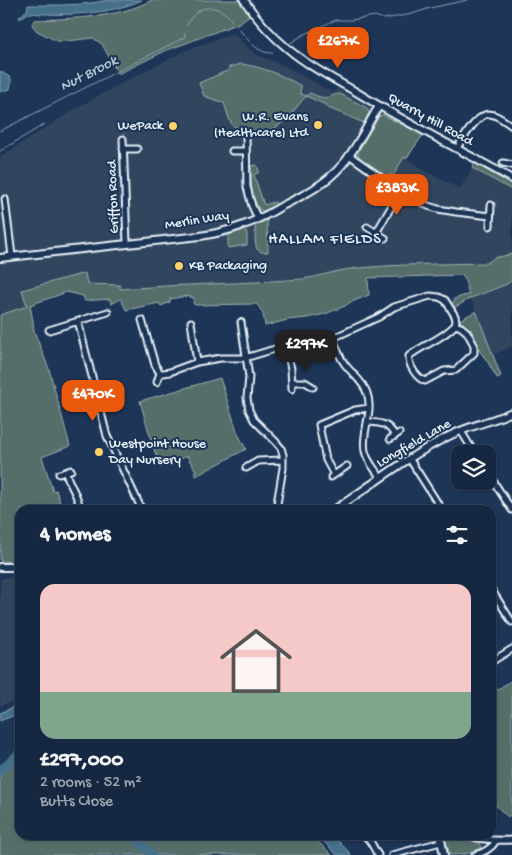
<!DOCTYPE html>
<meta charset="utf-8">
<style>
body{margin:0;font-family:"Gochi Hand",sans-serif;background:#1f3048;color:#f1f3f6;height:100vh;display:flex;flex-direction:column;font-size:19px;white-space:nowrap}
*{box-sizing:border-box;margin:0}
p{font-size:16px;color:#9ea6b1}
.icon{flex:none;width:28px;height:28px;fill:none;stroke:currentColor;stroke-width:2;stroke-linecap:round;stroke-linejoin:round}
.map{position:relative;flex:1;overflow:hidden}
.details{position:absolute;left:15px;top:505px;width:481px;height:335px;display:flex;flex-direction:column;background:#162841;border-radius:15px;box-shadow:0 1px 4px #0004,0 0 0 1px #35445a}
.details>*{flex:none}
.buttons{position:absolute;left:451px;top:445px;display:grid;gap:10px}
.buttons a{display:grid;place-items:center;width:45px;height:45px;border-radius:10px;background:#162841;box-shadow:0 1px 4px #0004,0 0 0 1px #35445a;font-size:25px}
.price{position:absolute;translate:-50% -42px;padding:0 11px;border-radius:10px;background:#ea580c;color:#fff;font-size:16px;line-height:32px;filter:drop-shadow(0 1px 2px #0008)}
.price::after{content:'';position:absolute;left:50%;top:30px;width:15px;height:11px;margin-left:-8px;background:inherit;clip-path:polygon(0 0,100% 0,50% 100%)}
.price.current{background:#222;color:#fff}
ul{padding:0;list-style:none}
li{display:grid;align-content:center;gap:10px;height:265px;padding:0 25px}
li+li{border-top:1px solid #35445a}
li span{display:grid;place-items:center;height:155px;border-radius:15px;color:#555}
li>.icon{margin-inline-start:auto}
span .icon{width:90px;height:90px;fill:#fffc;stroke-width:1}
li b{font-size:21px}
h2{display:flex;justify-content:space-between;align-items:center;height:60px;padding:0 25px;font-size:21px}
.map>svg:first-child{display:block}
</style>
<div class="map">
<svg width="512" height="855" viewBox="0 0 512 855">
<rect width="100%" height="100%" fill="#1d3557"/>
<filter id="ink" filterUnits="userSpaceOnUse"><feTurbulence type="fractalNoise" baseFrequency=".02" numOctaves="2"/><feDisplacementMap in="SourceGraphic" scale="10" xChannelSelector="R" yChannelSelector="G"/><feConvolveMatrix kernelMatrix="1 2 1 2 8 2 1 2 1" color-interpolation-filters="sRGB"/></filter>
<g filter="url(#ink)">
<path fill="#33455e" d="M233 33 250 50 257 55 285 66 333 93 337 88 423 135 407 159 427 172 460 189 472 168 512 190V254L494 258 487 263 420 264 350 269 327 273 305 278 229 284 120 289V285L87 284 84 273 22 290 27 306 0 315V157L82 105 133 77 185 51Z
M512 280V346L493 355 471 298 507 284Z
M20 575V698L0 706V579Z"/>
<path fill="#566e6a" stroke="#9fb0b1" d="M152 0H239L250 15 239 23 165 51 118 74 102 44 93 38 59 42 37 31 32 25 34 20C74 18 116 19 152 0Z
M241 64C263 67 282 75 301 86L300 93 306 96 310 93C317 96 324 100 332 96 340 93 332 95 340 94L367 108 369 113 364 123 326 107V105L306 96 286 120 271 131C263 131 243 133 236 128 229 124 227 111 224 103L204 96 199 83 229 70V67Z
M383 115 423 135 406 159 404 157 393 176 390 174 388 177 360 158 358 154V150L377 120 379 116Z
M475 163 512 185V190L472 168Z
M257 165 259 172 254 175 264 205 275 202 277 205 265 211 260 210C250 198 251 181 251 166Z
M267 220 268 252C264 252 260 253 257 249 255 246 254 228 256 225 258 222 264 221 267 220Z
M243 230H245L247 233V245L228 248V235Z
M512 254V280L507 284 471 298 454 308 452 304 454 301V299L469 294 463 275 368 278 369 295 349 303 345 306 325 314 307 318 287 320 265 326C264 318 263 310 256 304L195 305 193 303 194 298 187 296 170 299V302L161 306 159 303 126 310 121 299 111 304 110 299 85 301 83 296 67 292 30 305 33 321 34 331 49 369 70 446 42 457 53 491 56 490 60 502 56 503 58 510H20V562L0 561V315L27 306 22 290 85 273 87 284 120 285V289C181 284 241 284 302 279 318 277 334 271 350 269 396 264 442 264 487 263L494 258Z
M476 311 501 376 497 378 487 361 479 350 478 346 470 331 461 323 460 320Z
M220 378 238 434 246 449 196 476 194 472 196 471 187 456 161 467 153 447 140 401Z
M512 680V813L508 817 491 801V691H495Z
M20 755V835H128L147 855H0V772Z
M136 835H311L332 855H154Z
M444 835H461L466 838 479 843C480 844 481 845 481 846 480 854 456 855 450 855Z"/>
<path fill="#457089" stroke="#86a4b5" d="M108 0H142C109 15 63 16 28 13L20 19 19 17 27 10 28 5C55 5 81 6 108 0Z
M0 71 11 78V84L10 89 0 92Z
M20 704V713L0 721V713Z
M317 835H332L352 855H337Z"/>
<g fill="none" stroke-linecap="round" stroke-linejoin="round">
<path stroke="#86a4b5" stroke-width="1" d="M236 25V26
M187 26C194 4 220 1 232 21
M239 29C248 40 258 54 273 53
M289 44 303 35 335 20H352L375 16 384 19 412 14 430 8 468 0
M0 131 185 37V33
M0 151 45 124"/>
<path stroke="#457089" stroke-width="9" d="M0 770 7 765 20 752
M133 835 152 855"/>
<g stroke="#e8f1f8" stroke-width="9">
<path id="minor" d="M246 134 247 187 252 206 258 219
M123 139 127 243
M457 148C463 139 478 112 490 114 498 115 506 122 512 126
M123 149H137
M232 151H246
M349 155 380 177 428 206 438 209 456 212 490 216
M503 163 512 165
M5 199 12 256
M490 226 491 205
M367 227 385 238
M376 233 401 190
M142 320 155 365 160 373 157 382
M78 321 107 436 142 510
M191 322 197 362
M241 322 249 377 247 398 249 410 254 420 276 442 281 448 283 455V468L276 510
M49 330 108 312
M333 338C336 347 339 356 344 363 351 373 363 381 367 393 374 412 361 433 365 451 367 461 375 469 380 477
M286 346 291 369 292 389
M160 373H163L170 372 197 362 221 358H245L291 344 333 338 379 317 394 307 430 296 439 297 445 300 455 316 456 321 455 325 461 327 467 332 474 345V353L456 370 444 371 425 381C416 378 408 364 409 356 424 344 443 339 455 325
M292 382H305L313 387
M368 422C381 423 388 423 395 436
M461 431 475 454
M390 439 399 433
M409 458 442 510
M246 468 258 461 283 460
M66 472C69 486 79 495 80 510
M488 473 512 510
M59 474 71 470
M334 475 326 460 319 425 355 410 369 408
M331 477 347 466
M491 589 512 622
M491 662 512 649
M364 835C374 843 372 847 378 855
M467 835C482 840 496 841 512 840
M392 855 441 842
M475 855C484 852 491 849 496 841"/>
</g>
<g stroke="#e8f1f8" stroke-width="10">
<path id="tertiary" d="M244 0C256 18 270 34 287 48 308 66 334 79 358 93 408 124 461 150 512 179
M0 258 200 236C214 234 227 231 241 226 255 221 269 214 282 206 304 195 326 184 342 165 357 148 367 125 379 106
M334 510C372 485 407 457 447 437 468 426 491 422 512 412
M0 567H20
M440 835 444 855"/>
</g>
<use href="#minor" stroke="#1d3557" stroke-width="5"/>
<use href="#tertiary" stroke="#1d3557" stroke-width="6"/>
</g>
</g>
<g fill="#ffd166" stroke="#1d3557" stroke-width="2">
<circle cx="318" cy="125" r="5"/>
<circle cx="173" cy="126" r="5"/>
<circle cx="179" cy="266" r="5"/>
<circle cx="99" cy="452" r="5"/>
</g>
<g text-anchor="middle" dominant-baseline="central" stroke-width="4" stroke-linejoin="round" paint-order="stroke">
<g font-size="14" fill="#e8f1f8" stroke="#1d3557" text-anchor="end">
<text x="308" y="117">W.R. Evans<tspan x="308" dy="16">(Healthcare) Ltd</tspan></text>
<text x="163" y="126">WePack</text>
<text x="189" y="266" text-anchor="start">KB Packaging</text>
<text x="109" y="444" text-anchor="start">Westpoint House<tspan x="109" dy="16">Day Nursery</tspan></text>
</g>
<g font-size="14" fill="#e8f1f8" stroke="#1d3557">
<text transform="translate(430 120) rotate(29)">Quarry Hill Road</text>
<text transform="translate(114 197) rotate(-92)">Griffon Road</text>
<text transform="translate(197 221) rotate(-9)">Merlin Way</text>
<text transform="translate(414 444) rotate(-30)">Longfield Lane</text>
</g>
<g font-size="15" font-style="italic" fill="#afc4d1" stroke="#1d3557">
<text transform="translate(89 74) rotate(-27)">Nut Brook</text>
</g>
<g font-size="16" letter-spacing="1" fill="#e8f1f8" stroke="#1d3557">
<text x="325" y="240">HALLAM FIELDS</text>
</g>
</g>
</svg>
<div class="buttons">
<a><svg class="icon" aria-label="layers" viewBox="0 0 24 24"><path d="M12 4l9 5-9 5-9-5zM3 14l9 5 9-5"/></svg></a>
</div>
<b class="price" style="left:338px;top:69px">£267K</b>
<b class="price" style="left:397px;top:216px">£383K</b>
<b class="price current" style="left:306px;top:372px">£297K</b>
<b class="price" style="left:93px;top:422px">£470K</b>
<section class="details">
<h2>4 homes<svg class="icon" aria-label="filters" viewBox="0 0 24 24"><path d="M4 7h16M4 17h16"/><circle cx="9" cy="7" r="2"/><circle cx="15" cy="17" r="2"/></svg></h2>
<ul>
<li><span style="background:linear-gradient(#f6c9c9 70%,#7fa58c 0)"><svg class="icon" aria-label="home" viewBox="0 0 24 24"><path d="M3 11l9-7 9 7M6 9v11h12V9"/></svg></span><div><b>£297,000</b><p>2 rooms · 52 m²</p><p>Butts Close</p></div></li>
</ul>
</section>
</div>
